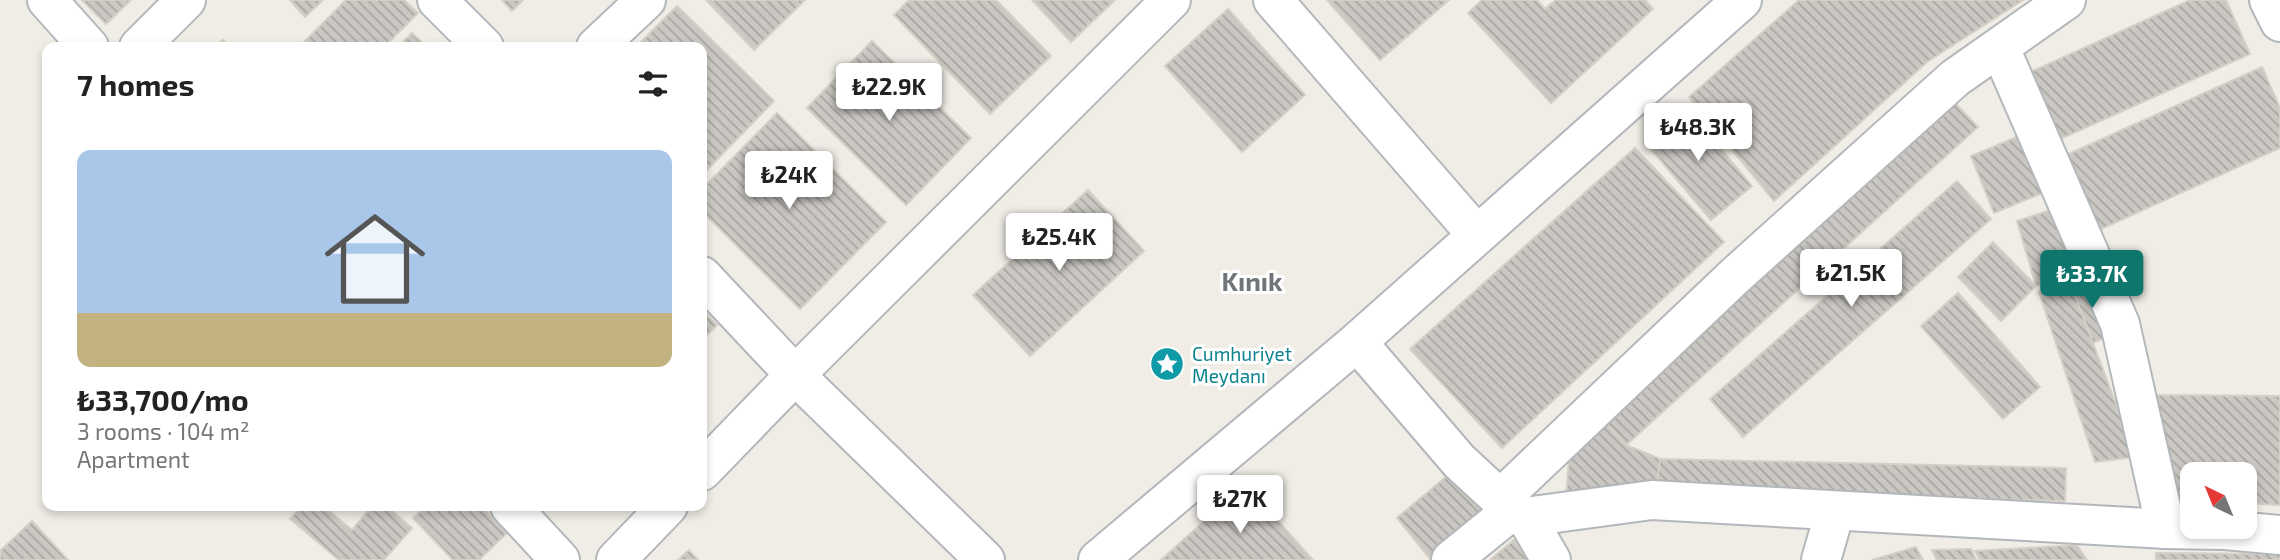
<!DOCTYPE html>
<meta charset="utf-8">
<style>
body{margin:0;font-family:"Exo 2",sans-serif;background:#f2f2f2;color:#222;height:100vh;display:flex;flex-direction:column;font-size:26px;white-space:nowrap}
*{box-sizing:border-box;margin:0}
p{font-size:23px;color:#767676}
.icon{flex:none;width:38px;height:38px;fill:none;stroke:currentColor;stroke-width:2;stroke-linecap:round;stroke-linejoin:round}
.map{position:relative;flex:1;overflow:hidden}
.details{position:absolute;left:42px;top:42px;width:665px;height:469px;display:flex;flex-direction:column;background:#fff;border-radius:14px;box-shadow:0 4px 10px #0003}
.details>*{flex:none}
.needle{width:46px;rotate:317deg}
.buttons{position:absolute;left:2180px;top:462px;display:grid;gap:14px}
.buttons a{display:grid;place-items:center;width:77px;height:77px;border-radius:14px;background:#fff;box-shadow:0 4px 10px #0003;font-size:35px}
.price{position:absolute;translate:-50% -60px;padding:0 16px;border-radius:7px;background:#fff;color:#222;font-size:23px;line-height:46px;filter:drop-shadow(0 2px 4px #0008)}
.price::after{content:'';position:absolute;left:50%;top:42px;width:21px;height:16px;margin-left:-10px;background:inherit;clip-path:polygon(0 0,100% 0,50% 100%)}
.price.on{background:#0f766e;color:#fff}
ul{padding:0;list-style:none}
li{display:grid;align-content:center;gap:14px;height:371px;padding:0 35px}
li span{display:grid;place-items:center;height:217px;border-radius:14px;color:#555}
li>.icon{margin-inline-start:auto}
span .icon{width:126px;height:126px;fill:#fffc;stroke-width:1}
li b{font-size:30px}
h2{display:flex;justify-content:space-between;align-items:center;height:84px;padding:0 35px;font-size:30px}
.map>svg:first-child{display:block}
</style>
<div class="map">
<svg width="2280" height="560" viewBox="0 0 2280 560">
<defs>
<pattern id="building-back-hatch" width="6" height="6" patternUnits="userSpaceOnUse" patternTransform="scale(1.75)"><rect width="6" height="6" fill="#cbc8c3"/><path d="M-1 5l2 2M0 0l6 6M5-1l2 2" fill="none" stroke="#a8a6a2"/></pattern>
</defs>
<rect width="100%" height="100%" fill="#f0ede7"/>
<path fill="url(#building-back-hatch)" stroke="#d5cfc5" stroke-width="2" d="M82 0H131L106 24Z
M290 0H323L305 17Z
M346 0H404L418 13 384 47H299Z
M502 0H523L512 11Z
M706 0H805L754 50Z
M909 0H996L1051 56 990 114 894 15Z
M1032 0H1115L1071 42Z
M1327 0H1449L1380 60Z
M1482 0H1537L1545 9 1556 0H1645L1653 9 1551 103 1468 13Z
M1799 0H2023L1927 62 1774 201 1689 97Z
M2190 0H2226L2250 54 2056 141 2026 74Z
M677 6 774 101 702 175V47H636Z
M1228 9 1305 95 1242 152 1165 66Z
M412 33 427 47H398Z
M223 40 230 47H216Z
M872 41 971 138 906 205 807 108Z
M2262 67 2280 108V148L2097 231 2064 156Z
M1955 103 1978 127 1626 445 1603 420Z
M1685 106 1752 186 1711 220 1644 141Z
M777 113 886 222 800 309 702 211V189Z
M2021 135 2045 192 1994 213 1971 156Z
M1635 148 1724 242 1502 448 1410 349Z
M1957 181 1991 219 1743 437 1710 399Z
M1088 190 1144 251 1030 356 973 295Z
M2057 208 2079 272 2036 286 2017 221Z
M1993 242 2036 286 2001 321 1958 277Z
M2090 278 2112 335 2093 343 2071 285Z
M2071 285 2093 343 2136 457 2095 462 2039 292Z
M1958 293 2040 387 2003 419 1921 326Z
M702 310 717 325 702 340Z
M2152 395 2280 396V505L2245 503V474H2193V499L2172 498Z
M1603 420 1626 445 1660 459 1656 490 1566 499 1569 459Z
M1660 459 2066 468 2065 501 1656 490Z
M1454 470 1489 514 1431 560 1397 518Z
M1245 484 1313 560H1161Z
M301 506H323L352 530 372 506H386L412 528 384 560H339L290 519Z
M426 506H481L507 533 479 560H453L413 518Z
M32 521 68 560H0V551Z
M1514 540 1531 560H1490Z
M2077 545 2087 560H1980L1975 551Z
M1916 547 1923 560H1872Z
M1971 549 1976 560H1937L1932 550Z
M689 550 698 560H678Z
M2156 553 2280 554V560H2156Z"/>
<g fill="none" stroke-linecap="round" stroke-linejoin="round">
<g stroke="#b4b8bb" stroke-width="42">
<path id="street" d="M47 0 89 47
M1273 0 1477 235
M139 47 186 0
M596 47 646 0
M2000 48 2120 324 2166 529
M702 471 795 375 1171 0
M1500 499 1736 275 1955 78 2066 0
M510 506 560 560
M1526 517 1551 560
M616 560 668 506
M1451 560 1514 509
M1821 560 1835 511"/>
</g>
<g stroke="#b3b7bb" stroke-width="42">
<path id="secondary" d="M437 0 484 47
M2269 0 2280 22
M702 276 795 375 985 560
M1357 342 1459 461 1500 499 1526 517 1652 500 2166 529 2225 530 2280 535
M1098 560 1357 342 1742 0"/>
</g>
<use href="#street" stroke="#fff" stroke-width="38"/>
<use href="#secondary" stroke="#fff" stroke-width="38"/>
</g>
<defs>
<g id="sight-disc" transform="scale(1.75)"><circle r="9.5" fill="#0f9aa8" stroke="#fff"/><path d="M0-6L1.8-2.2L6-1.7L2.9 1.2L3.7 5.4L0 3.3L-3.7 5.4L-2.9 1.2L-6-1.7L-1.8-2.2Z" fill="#fff"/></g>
</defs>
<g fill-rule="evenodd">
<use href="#sight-disc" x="1167" y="364"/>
</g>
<g text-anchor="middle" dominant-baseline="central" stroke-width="6" stroke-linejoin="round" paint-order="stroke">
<g font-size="19" fill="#0d838f" stroke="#fff" text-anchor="start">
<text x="1192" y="353">Cumhuriyet<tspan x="1192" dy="22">Meydanı</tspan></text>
</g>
<g font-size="26" font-weight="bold" fill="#6f7579" stroke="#fff">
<text x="1252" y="280">Kınık</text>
</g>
</g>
</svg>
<div class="buttons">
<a><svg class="needle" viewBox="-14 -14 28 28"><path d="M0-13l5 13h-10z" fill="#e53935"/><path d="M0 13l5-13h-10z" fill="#767676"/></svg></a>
</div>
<b class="price" style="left:889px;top:123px">₺22.9K</b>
<b class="price" style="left:1698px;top:163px">₺48.3K</b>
<b class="price" style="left:789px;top:211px">₺24K</b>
<b class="price" style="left:1059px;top:273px">₺25.4K</b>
<b class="price" style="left:1851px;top:309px">₺21.5K</b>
<b class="price on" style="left:2092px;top:310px">₺33.7K</b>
<b class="price" style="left:1240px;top:535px">₺27K</b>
<section class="details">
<h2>7 homes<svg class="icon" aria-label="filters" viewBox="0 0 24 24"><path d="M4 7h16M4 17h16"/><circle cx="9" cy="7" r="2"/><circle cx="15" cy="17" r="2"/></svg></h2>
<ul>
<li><span style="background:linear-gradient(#a9c7e8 75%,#c2b280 0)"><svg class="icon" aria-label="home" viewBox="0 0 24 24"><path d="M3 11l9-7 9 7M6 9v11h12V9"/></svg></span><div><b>₺33,700/mo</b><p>3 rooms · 104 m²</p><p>Apartment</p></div></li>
</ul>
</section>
</div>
